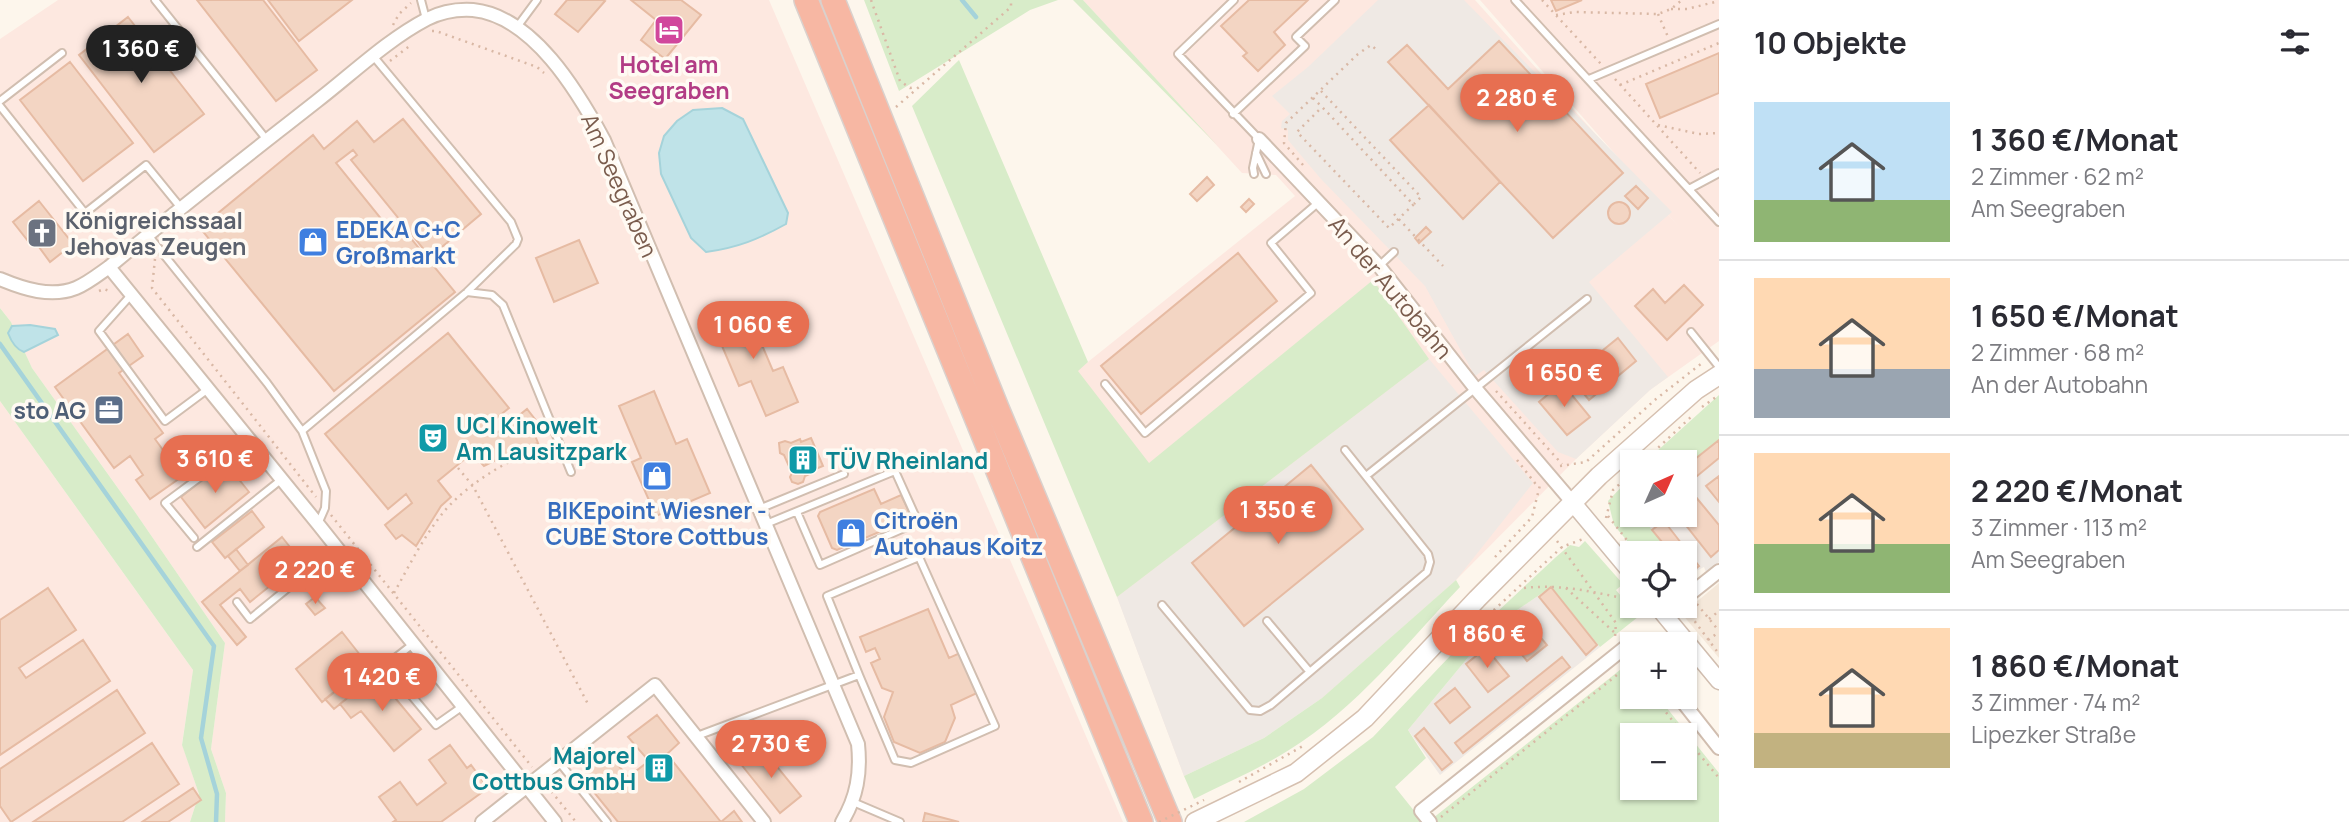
<!DOCTYPE html>
<html lang="de">
<meta charset="utf-8">
<style>
body{margin:0;font-family:Manrope,sans-serif;background:#f2f2f3;color:#2b2b33;height:100vh;display:flex;flex-direction:column;font-size:26px;white-space:nowrap}
*{box-sizing:border-box;margin:0}
p{font-size:23px;color:#7c7c81}
.icon{flex:none;width:38px;height:38px;fill:none;stroke:currentColor;stroke-width:2;stroke-linecap:round;stroke-linejoin:round}
.map{position:relative;flex:1;overflow:hidden}
.sheet{display:flex;flex-direction:column;background:#fff;width:630px}
.sheet>*{flex:none}
.needle{width:46px;rotate:45deg}
.tools{position:absolute;left:1620px;top:450px;display:grid;gap:14px}
.tools a{display:grid;place-items:center;width:77px;height:77px;border-radius:0px;background:#fff;box-shadow:0 2px 5px #0004;font-size:35px}
.price{position:absolute;translate:-50% -60px;padding:0 16px;border-radius:24px;background:#e76f51;color:#fff;font-size:23px;line-height:46px;filter:drop-shadow(0 2px 4px #0008)}
.price::after{content:'';position:absolute;left:50%;top:42px;width:21px;height:16px;margin-left:-10px;background:inherit;clip-path:polygon(0 0,100% 0,50% 100%)}
.price.active{background:#222;color:#fff}
ul{padding:0;list-style:none}
li{display:flex;align-items:center;gap:21px;height:175px;padding:0 35px}
li+li{border-top:2px solid #e1e1e2}
li span{display:grid;place-items:center;flex:none;width:196px;height:140px;border-radius:0px;color:#555}
li>.icon{margin-inline-start:auto}
span .icon{width:84px;height:84px;fill:#fffc;stroke-width:1}
li b{font-size:30px}
h2{display:flex;justify-content:space-between;align-items:center;height:84px;padding:0 35px;font-size:30px}
main{display:flex;flex:1;min-height:0}
.map>svg:first-child{display:block}
</style>
<main>
<div class="map">
<svg width="1719" height="822" viewBox="0 0 1719 822">
<rect width="100%" height="100%" fill="#fdf6ec"/>
<path fill="#f5e8da" d="M1719 583V658L1682 614Z"/>
<path fill="#fde8e0" d="M58 0H769L1123 822H225L226 793 211 749 225 643 135 512 32 368 11 322 0 308V39Z
M1083 0H1475L1680 228 1480 0H1719V341L1650 390 1579 456 1456 580 1322 698 1184 776 1043 398 1295 196 1276 175 1242 173Z
M0 401 193 670 182 744 199 794 190 822H0Z"/>
<path fill="#efe9e4" d="M1378 0H1464L1672 212 1589 282 1668 377 1650 390 1576 459 1558 452 1484 370 1475 376 1425 286 1321 179 1288 140V130L1281 128 1282 121 1290 114 1272 96 1308 67Z
M1429 359 1533 483 1456 580 1322 698 1264 738 1184 776 1117 597Z
M1719 440V562L1706 572 1704 567 1688 575 1685 553H1671L1640 515 1685 514V467Z
M1551 587 1600 647 1440 775 1408 730 1494 626Z"/>
<path fill="#d8ecc9" fill-rule="evenodd" d="M864 0H1058L1030 10 899 91Z
M1073 0H1083L1217 145Z
M959 60 1088 362 1078 371 1149 463 1373 280 1429 359 1117 597 912 106Z
M0 308 11 322 32 368 135 512 225 643 211 749 226 793 225 822H190L199 794 182 745 193 670 0 401Z
M1719 395V440L1685 467V462H1645Z
M1633 475V514L1640 515 1671 553H1637L1614 525 1608 501Z
M1585 541 1623 584 1616 590 1638 617 1600 647 1551 587 1494 626 1408 730 1426 758 1395 787 1423 822H1244L1304 789 1373 737 1451 655 1556 557 1570 545 1579 547Z
M1456 580 1460 587C1407 643 1356 709 1289 750 1259 769 1226 783 1194 799L1184 776 1264 738 1322 698Z
M1630 662 1633 666V696L1658 697 1719 773V822H1428ZM1633 735H1685V788H1633Z"/>
<path fill="#bfe3e8" stroke="#a5d3da" stroke-width="2" d="M722 108 743 119 788 213 786 224C759 239 737 248 706 252L691 238 661 174 659 153 664 136 677 121 693 110Z
M30 325 55 329 58 335 24 352C15 349 11 341 8 333L12 326Z"/>
<g fill="none" stroke-linecap="round" stroke-linejoin="round">
<path stroke="#a5d3da" stroke-width="4.5" d="M962 0 976 17
M0 344 214 646 201 738 217 794 216 822"/>
</g>
<path fill="#f3d5c3" stroke="#e6bba3" stroke-width="2" d="M197 0H263L317 70 276 101Z
M268 0H352L299 41Z
M567 0H603L605 1 578 32 555 14Z
M631 0H681L701 15 665 59 641 40 656 20Z
M1249 0H1308L1274 32 1285 45 1258 71 1243 56 1247 53 1221 26Z
M1551 0H1582L1556 11Z
M128 17 204 114 154 152 79 55Z
M1499 41 1623 173 1553 238 1388 62 1407 45 1448 89Z
M1719 53V93L1660 118 1646 84Z
M70 62 133 143 83 181 20 100Z
M1429 105 1500 182 1463 219 1390 140Z
M403 119 481 214 430 257 351 160 357 155 353 150 336 163 386 225 395 219 455 292 334 391 200 228 313 135 324 149 357 121 374 142Z
M1207 177 1214 185 1197 201 1190 194Z
M1636 186 1648 198 1638 209 1625 196Z
M1249 199 1254 204 1246 212 1241 207Z
M39 201 73 244 50 262 36 243 32 246 13 222Z
M1608 213a11 11 0 1 1 22 0a11 11 0 1 1-22 0Z
M1426 227 1431 232 1419 243 1415 238Z
M579 240 598 283 554 302 536 258Z
M1238 253 1277 301 1141 414 1101 366Z
M1684 285 1703 305 1667 340 1635 306 1653 289 1665 303Z
M745 305 773 371 783 367 798 402 766 416 751 381 739 386 711 320Z
M448 333 509 408 489 424 497 433 527 409 538 423 532 428 538 443 518 449 484 466 472 453 438 481 451 497 441 506 416 546 402 535 396 539 385 525 412 503 406 494 388 509 325 434Z
M128 334 143 356 119 373 163 433 155 439 168 457 176 452 190 471 150 499 136 480 143 475 130 456 114 468 55 387Z
M1618 338 1636 361 1589 400 1570 377Z
M1562 383 1590 417 1567 435 1539 402Z
M654 391 676 444 687 439 710 493 656 516 632 462 641 458 619 406Z
M811 438 823 466 813 470 814 472 805 476 803 482 798 484 792 482 790 477 792 473 784 455 780 453 779 443 785 441 791 443 800 439 801 442Z
M1719 440V458L1685 486V467Z
M225 462 249 492 205 528 181 497Z
M1311 465 1363 529 1244 626 1192 563Z
M1719 476V502L1706 486Z
M874 489 881 504 901 495 912 518 837 550 832 548 818 516 820 512Z
M1695 496 1719 525V550L1711 557 1677 514H1685V503Z
M252 511 264 527 225 558 212 542Z
M1664 521 1699 566 1688 575 1685 571V553H1671L1652 530Z
M282 537 301 561 250 602 240 589 220 605 246 637 237 645 202 602Z
M236 549 248 565 240 571 228 556Z
M1551 587 1597 645 1586 655 1539 597Z
M48 588 76 630 19 668 26 678 83 640 110 681 0 755V620Z
M315 597 325 608 315 615 306 604Z
M928 609 949 658 960 653 977 693 951 705 955 718 945 742 920 753 894 742 884 717 893 692 882 688 871 663 880 659 875 648 866 652 860 637Z
M1519 611 1547 645 1527 661 1499 627Z
M342 632 368 665 322 702 296 669Z
M1486 648 1509 676 1488 692 1466 664Z
M1562 657 1570 667 1463 753 1455 743Z
M368 665 376 675 334 709 325 699Z
M376 675 421 729 394 751 361 711 351 718 340 704Z
M1455 688 1470 707 1450 723 1435 704Z
M117 690 145 733 11 822 0 806V769Z
M657 715 679 743 667 754 721 822 734 811 742 822H618L580 775 608 753 628 777 649 761 628 737Z
M1424 728 1452 762 1442 770 1415 736Z
M152 743 179 784 122 822H33Z
M450 745 467 768 471 765 488 788 441 822H393L396 820 379 797 400 782 417 805 446 783 429 760Z
M761 747 801 796 780 813 740 763Z
M193 788 201 800 168 822H142Z
M925 813 959 822H923Z"/>
<g fill="none" stroke-linecap="round" stroke-linejoin="round">
<g stroke="#d1beb0" stroke-width="10">
<path id="service" d="M155 0 267 140
M421 0 426 19
M1234 0 1178 54 1259 139 1253 168 1254 174
M1515 0 1719 222
M517 27 537 0
M1589 79 1719 24
M0 101 62 53
M0 106 85 213 146 165 181 208
M1233 114 1305 46 1296 37 1335 0
M1256 153 1266 174
M1689 189 1719 173
M148 235 267 383 302 431
M1379 266 1394 252
M467 292 492 295 503 305 571 472
M131 295 99 331 165 421 208 389
M1691 332 1719 367
M1105 384 1145 433 1311 293 1271 243 1319 202
M1366 476 1587 299
M759 509 844 474
M318 524 325 508 326 491 302 431 467 292 516 244 518 239 511 222 374 57
M766 524 895 471 918 522 820 565 797 512
M194 538 165 503 250 440
M197 547 282 479
M237 602 250 619 337 548
M1162 605 1250 710 1260 711 1271 705 1427 572 1430 562 1428 554 1345 450
M1267 621 1309 671
M413 644 386 665 436 725 463 706
M697 736 859 675 827 596 919 557 995 726 911 763 895 760 859 675
M559 762 607 822
M853 802 900 822"/>
</g>
<g stroke="#d1beb0" stroke-width="16">
<path id="minor" d="M1259 139 1379 266 1475 388 1573 503
M109 267 318 524 555 822
M0 279C24 289 51 298 76 288 88 283 99 274 109 267 177 210 247 156 317 101 352 74 387 40 427 19 441 12 458 9 473 10 533 16 578 92 604 140L858 744C861 773 857 797 842 822
M1685 598 1719 571
M1678 696 1719 748
M482 822 655 685 764 822
M1430 822 1421 811 1633 641 1635 644"/>
</g>
<g stroke="#d1beb0" stroke-width="19">
<path id="tertiary" d="M1573 503 1633 575
M1657 606 1719 681"/>
</g>
<g stroke="#d6c0b0" stroke-width="21">
<path id="secondary" d="M1195 822 1296 773 1365 718 1477 599 1599 476 1696 390 1719 375"/>
</g>
<g stroke="#dad1cd" stroke-width="26">
<path id="motorway" d="M806 0 1141 822
M833 0 997 408 1170 822"/>
</g>
<path stroke="#d9b8a5" stroke-width="2.5" stroke-dasharray="2 5" stroke-linecap="butt" d="M871 0 900 81 910 88 916 87
M1542 0 1601 64
M1671 9H1687L1719 1
M1658 14 1668 37
M1556 15 1575 12 1658 14 1671 9 1682 0
M393 25 399 14 411 3
M432 31H436L537 67 544 73
M390 61 412 44
M1615 79 1700 173
M1620 85 1719 43
M1321 91 1421 197 1414 204
M1313 98 1327 112 1409 200 1414 204 1389 228 1297 132 1322 107
M896 107 1011 7V0
M1658 125 1699 134 1719 133
M1303 165 1284 143 1286 123 1358 54 1371 45 1378 51
M1394 214 1443 266
M155 259 152 288 316 497
M99 291 104 289 112 292
M1496 391 1562 464
M1702 407 1716 397
M1517 460 1538 487
M1643 462 1692 416
M1560 466 1586 462 1656 399 1702 363
M458 468 473 486 588 704
M331 515 532 767
M1608 516 1637 553
M1606 518 1613 490 1633 472
M1557 541 1616 623 1615 637
M1495 557 1532 517 1540 485
M1524 588C1558 584 1589 591 1622 598
M1566 588 1615 633
M394 593C409 566 423 538 442 514 466 484 515 454 552 445
M1697 604 1719 631
M1691 609 1690 615 1719 654
M1709 619 1719 611
M1468 634 1562 547 1583 539
M1708 640 1719 632
M1628 666 1633 672
M1653 696 1684 735
M1685 737 1719 778
M1239 782 1303 746
M547 786 576 822
M1441 817 1628 666 1625 662"/>
<use href="#service" stroke="#fff" stroke-width="6"/>
<use href="#minor" stroke="#fff" stroke-width="12"/>
<use href="#tertiary" stroke="#fff" stroke-width="16"/>
<use href="#secondary" stroke="#fff" stroke-width="18"/>
<use href="#motorway" stroke="#f7b7a3" stroke-width="23"/>
<path stroke="#d9b8a5" stroke-width="2.5" stroke-dasharray="2 5" stroke-linecap="butt" d="M1159 822 1204 800"/>
</g>
<defs>
<g id="hotel-square" transform="scale(1.575)"><rect x="-9" y="-9" width="18" height="18" rx="4" fill="#d1479c" stroke="#fffaf3"/><path d="M-6-4.5h1.5V1H6V5H4.5V3h-9V5H-6ZM-4 0a1.8 1.8 0 1 1 3.6 0ZM.5 0V-2.5h3Q6-2.5 6 0Z" fill="#fff"/></g>
<g id="church-square" transform="scale(1.575)"><rect x="-9" y="-9" width="18" height="18" rx="4" fill="#6b7280" stroke="#fffaf3"/><path d="M-1.2-6h2.4v3.5h3.3v2.4h-3.3V6h-2.4V-.1h-3.3v-2.4h3.3Z" fill="#fff"/></g>
<g id="shop-square" transform="scale(1.575)"><rect x="-9" y="-9" width="18" height="18" rx="4" fill="#3f7fe0" stroke="#fffaf3"/><path d="M-5-2.5h2.3a2.7 3.5 0 0 1 5.4 0H5L5.5 6h-11ZM-1.5-2.5h3a1.5 2.3 0 0 0-3 0Z" fill="#fff"/></g>
<g id="office-square" transform="scale(1.575)"><rect x="-9" y="-9" width="18" height="18" rx="4" fill="#5c6f8a" stroke="#fffaf3"/><path d="M-6-3h4V-5.5h4V-3h4V5H-6ZM-1-4.5V-3h2v-1.5ZM-6 0V1H6V0Z" fill="#fff"/></g>
<g id="theatre-square" transform="scale(1.575)"><rect x="-9" y="-9" width="18" height="18" rx="4" fill="#0f9aa8" stroke="#fffaf3"/><path d="M-5-5.5Q0-4 5-5.5V0Q5 5 0 6Q-5 5-5 0ZM-3.3-2.5H-1v1.5H-3.3ZM1-2.5H3.3v1.5H1ZM-2.8 1Q0 5.5 2.8 1Z" fill="#fff"/></g>
<g id="building-square" transform="scale(1.575)"><rect x="-9" y="-9" width="18" height="18" rx="4" fill="#0f9aa8" stroke="#fffaf3"/><path d="M-4-6H4V6H1V3H-1V6H-4ZM-2.5-4.3h1.7v1.8h-1.7ZM.8-4.3h1.7v1.8H.8ZM-2.5-1h1.7V.8h-1.7ZM.8-1h1.7V.8H.8Z" fill="#fff"/></g>
</defs>
<g fill-rule="evenodd">
<use href="#hotel-square" x="669" y="30"/>
<use href="#church-square" x="42" y="233"/>
<use href="#shop-square" x="313" y="242"/>
<use href="#office-square" x="109" y="410"/>
<use href="#theatre-square" x="433" y="438"/>
<use href="#building-square" x="803" y="460"/>
<use href="#shop-square" x="657" y="476"/>
<use href="#shop-square" x="851" y="533"/>
<use href="#building-square" x="659" y="768"/>
</g>
<g text-anchor="middle" dominant-baseline="central" stroke-width="7" stroke-linejoin="round" paint-order="stroke">
<g font-size="23" font-weight="bold" fill="#b23c85" stroke="#fffaf3">
<text x="669" y="64">Hotel am<tspan x="669" dy="26">Seegraben</tspan></text>
</g>
<g font-size="23" fill="#7a5c4d" stroke="#fffaf3">
<text transform="translate(620 185) rotate(66)">Am Seegraben</text>
<text transform="translate(1391 287) rotate(50)">An der Autobahn</text>
</g>
<g font-size="23" font-weight="bold" fill="#5b616d" stroke="#fffaf3" text-anchor="start">
<text x="65" y="220">Königreichssaal<tspan x="65" dy="26">Jehovas Zeugen</tspan></text>
</g>
<g font-size="23" font-weight="bold" fill="#366cbe" stroke="#fffaf3" text-anchor="start">
<text x="336" y="229">EDEKA C+C<tspan x="336" dy="26">Großmarkt</tspan></text>
<text x="657" y="510" text-anchor="middle">BIKEpoint Wiesner -<tspan x="657" dy="26">CUBE Store Cottbus</tspan></text>
<text x="874" y="520">Citroën<tspan x="874" dy="26">Autohaus Koitz</tspan></text>
</g>
<g font-size="23" font-weight="bold" fill="#4e5e75" stroke="#fffaf3" text-anchor="end">
<text x="86" y="410">sto AG</text>
</g>
<g font-size="23" font-weight="bold" fill="#0d838f" stroke="#fffaf3" text-anchor="start">
<text x="456" y="425">UCI Kinowelt<tspan x="456" dy="26">Am Lausitzpark</tspan></text>
<text x="826" y="460">TÜV Rheinland</text>
<text x="636" y="755" text-anchor="end">Majorel<tspan x="636" dy="26">Cottbus GmbH</tspan></text>
</g>
</g>
</svg>
<div class="tools">
<a><svg class="needle" viewBox="-14 -14 28 28"><path d="M0-13l5 13h-10z" fill="#e53935"/><path d="M0 13l5-13h-10z" fill="#7c7c81"/></svg></a>
<a><svg class="icon" aria-label="locate" viewBox="0 0 24 24"><circle cx="12" cy="12" r="6"/><path d="M12 2v4M12 18v4M2 12h4M18 12h4"/></svg></a>
<a>+</a>
<a>−</a>
</div>
<b class="price active" style="left:141px;top:85px">1 360 €</b>
<b class="price" style="left:1517px;top:134px">2 280 €</b>
<b class="price" style="left:753px;top:361px">1 060 €</b>
<b class="price" style="left:1564px;top:409px">1 650 €</b>
<b class="price" style="left:215px;top:495px">3 610 €</b>
<b class="price" style="left:1278px;top:546px">1 350 €</b>
<b class="price" style="left:315px;top:606px">2 220 €</b>
<b class="price" style="left:1487px;top:670px">1 860 €</b>
<b class="price" style="left:382px;top:713px">1 420 €</b>
<b class="price" style="left:771px;top:780px">2 730 €</b>
</div>
<section class="sheet">
<h2>10 Objekte<svg class="icon" aria-label="filters" viewBox="0 0 24 24"><path d="M4 7h16M4 17h16"/><circle cx="9" cy="7" r="2"/><circle cx="15" cy="17" r="2"/></svg></h2>
<ul>
<li><span style="background:linear-gradient(#bfe0f5 70%,#8fb573 0)"><svg class="icon" aria-label="home" viewBox="0 0 24 24"><path d="M3 11l9-7 9 7M6 9v11h12V9"/></svg></span><div><b>1 360 €/Monat</b><p>2 Zimmer · 62 m²</p><p>Am Seegraben</p></div></li>
<li><span style="background:linear-gradient(#ffd9b3 65%,#9aa5b1 0)"><svg class="icon" aria-label="home" viewBox="0 0 24 24"><path d="M3 11l9-7 9 7M6 9v11h12V9"/></svg></span><div><b>1 650 €/Monat</b><p>2 Zimmer · 68 m²</p><p>An der Autobahn</p></div></li>
<li><span style="background:linear-gradient(#ffd9b3 65%,#8fb573 0)"><svg class="icon" aria-label="home" viewBox="0 0 24 24"><path d="M3 11l9-7 9 7M6 9v11h12V9"/></svg></span><div><b>2 220 €/Monat</b><p>3 Zimmer · 113 m²</p><p>Am Seegraben</p></div></li>
<li><span style="background:linear-gradient(#ffd9b3 75%,#c2b280 0)"><svg class="icon" aria-label="home" viewBox="0 0 24 24"><path d="M3 11l9-7 9 7M6 9v11h12V9"/></svg></span><div><b>1 860 €/Monat</b><p>3 Zimmer · 74 m²</p><p>Lipezker Straße</p></div></li>
</ul>
</section>
</main>
